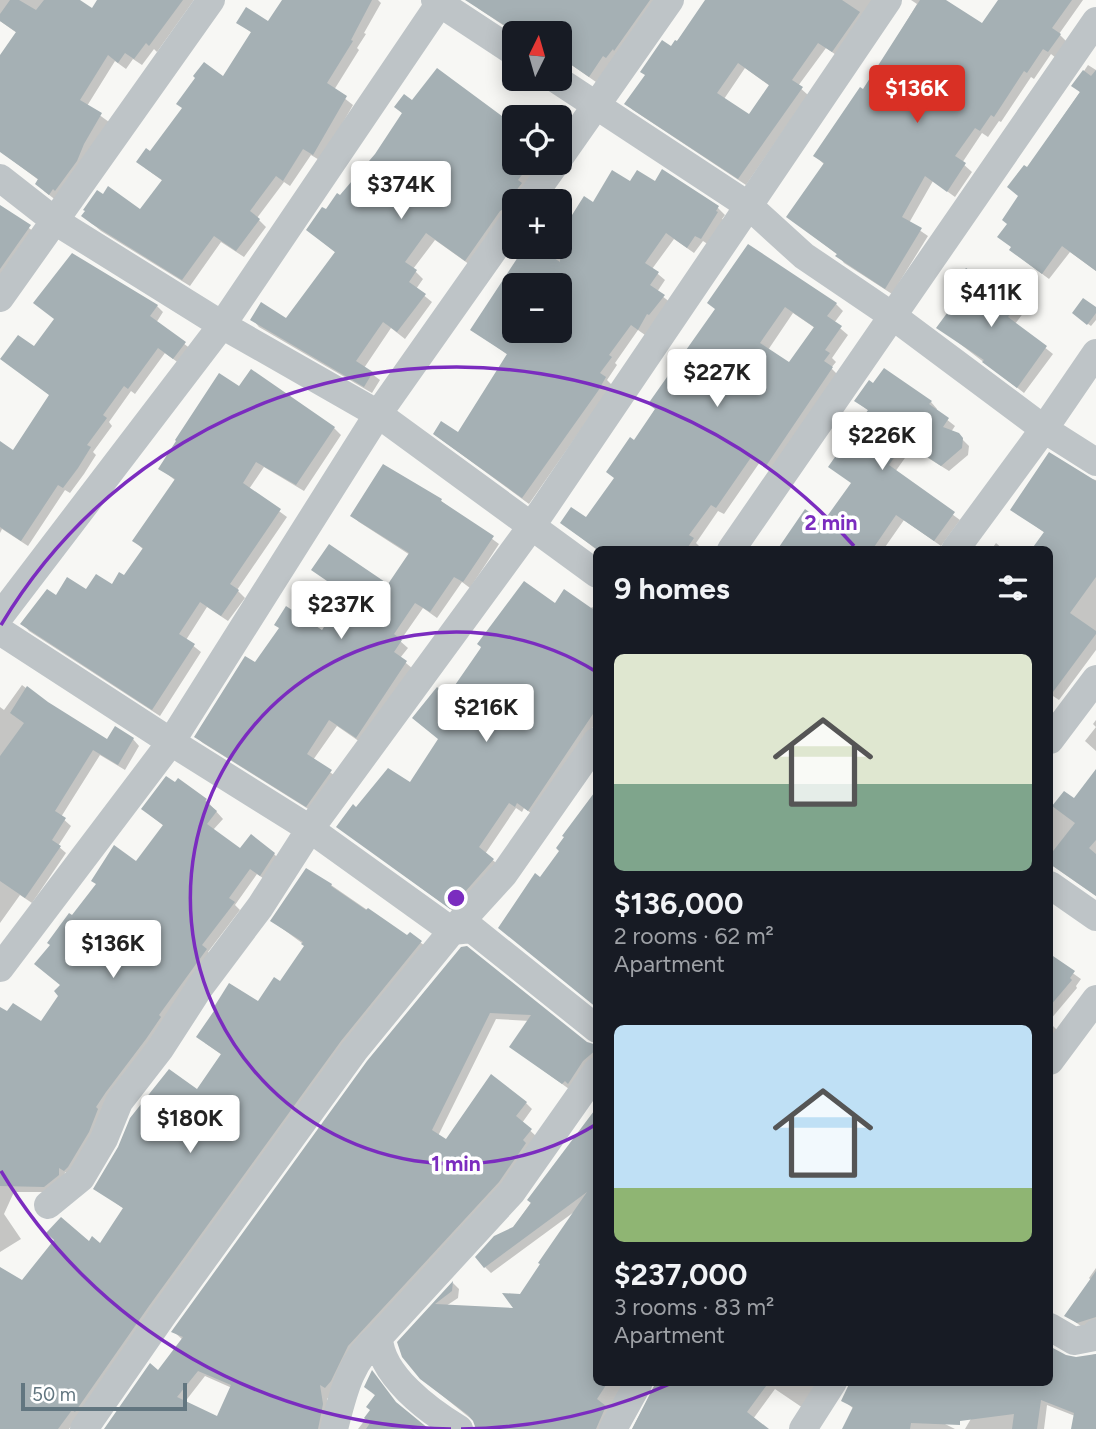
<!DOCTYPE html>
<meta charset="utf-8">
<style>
body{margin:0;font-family:Figtree,sans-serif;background:#242831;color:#f1f3f6;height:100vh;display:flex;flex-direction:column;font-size:26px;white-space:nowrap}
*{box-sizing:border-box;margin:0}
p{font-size:23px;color:#9ea1a6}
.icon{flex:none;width:38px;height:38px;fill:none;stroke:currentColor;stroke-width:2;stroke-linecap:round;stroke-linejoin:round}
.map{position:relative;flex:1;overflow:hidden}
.sheet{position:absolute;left:593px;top:546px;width:460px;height:840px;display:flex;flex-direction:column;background:#171b24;border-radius:10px;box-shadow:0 4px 18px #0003}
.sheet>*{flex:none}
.needle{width:46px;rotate:5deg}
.buttons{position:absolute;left:502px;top:21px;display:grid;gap:14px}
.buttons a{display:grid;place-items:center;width:70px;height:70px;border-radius:10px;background:#171b24;box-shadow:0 4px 18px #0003;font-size:35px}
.scale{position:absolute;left:21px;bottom:18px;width:166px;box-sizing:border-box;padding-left:7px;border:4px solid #627680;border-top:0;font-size:19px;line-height:24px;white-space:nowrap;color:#627680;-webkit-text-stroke:5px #fff;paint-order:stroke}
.price{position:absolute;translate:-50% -60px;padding:0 16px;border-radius:7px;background:#fff;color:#222;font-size:23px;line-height:46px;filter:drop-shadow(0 2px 4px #0008)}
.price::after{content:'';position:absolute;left:50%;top:42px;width:21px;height:16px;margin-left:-10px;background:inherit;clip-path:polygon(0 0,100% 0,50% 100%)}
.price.current{background:#d93025;color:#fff}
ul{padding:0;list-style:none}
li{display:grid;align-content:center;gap:14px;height:371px;padding:0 21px}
li span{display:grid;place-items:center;height:217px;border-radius:10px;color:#555}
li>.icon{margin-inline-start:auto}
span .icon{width:126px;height:126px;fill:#fffc;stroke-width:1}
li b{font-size:30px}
h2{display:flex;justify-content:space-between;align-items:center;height:84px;padding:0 21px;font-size:30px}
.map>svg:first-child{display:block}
</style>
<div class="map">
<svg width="1096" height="1429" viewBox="0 0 1096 1429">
<rect width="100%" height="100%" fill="#f7f7f4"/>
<path fill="#0003" fill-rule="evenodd" d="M0 0H77L92 10 100 0H194L157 52 154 49 142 65 133 59 126 69 115 61 87 106 109 122 57 201 44 191 40 181 0 151V58L17 33 0 21Z
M284 0H378L381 3 364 33 366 34 357 48 359 50 334 90 353 105 321 161 311 155 290 186 284 182 257 218 266 227 244 257 221 242 190 286 101 231 83 216 141 212 163 181 145 168 151 154 223 79 252 33 238 22 269 24Z
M473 0H660L596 82 560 57V33H515L479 9 472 2Z
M711 0H879L839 57 826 48 798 86 808 95 746 185 633 110 626 103ZM745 68 770 86 749 116 724 99Z
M911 0H944L983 26 999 0H1083L1059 34 1067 42 1056 58 1051 54 1034 79 1031 77 1001 122 999 121 988 137 982 133 962 163 972 172 955 197 933 181 909 223 928 236 892 294 844 263 838 255 788 217 825 165 815 156 864 92 917 4Z
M1088 65 1096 70V271L1070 252 1049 279 1018 256 1009 224 1027 169 1080 92 1074 86Z
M437 70 514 128V163H539L522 201H514V215L473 267 435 240 413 269 423 279 416 289 432 302 405 339 391 328 364 368 380 380 372 393 259 327 252 319 286 320 336 253 308 230 340 198 376 155 403 114 396 107 412 103Z
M535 107 549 117H527Z
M663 171 718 208 725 215 722 219 724 220 709 245 703 241 694 253 674 239 652 269 665 280 657 292 671 303 645 335 638 330 615 363 617 365 607 380 612 385 529 504 442 440 458 434 508 355 472 329 533 247H560V216L573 217 631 184 656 183ZM514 285H560V331H514Z
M0 207 37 234 0 282Z
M960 298 1017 305 1024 312 1015 324 1053 354 1024 393 938 327Z
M836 304 843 311 834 323 848 335 832 358 836 362 831 368 839 376 774 472 760 462 724 514 718 511 696 543 700 547 698 550H597L562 523 586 520 615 479 635 442 716 310ZM793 313 815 328 789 365 768 350Z
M157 306 163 312 156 323 191 349 180 364 165 353 135 394 131 391 109 422 112 426 93 452 96 455 84 474 70 493 65 490 28 546 2 529 0 533V443L14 453 51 396 2 359Z
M1096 309V320L1091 326 1077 316Z
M239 388 334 428 341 435 304 491 264 467 249 489 287 517 237 590 245 598 228 621 207 607 186 640 201 652 160 716 29 631 23 624 56 598 113 586 124 578 144 550 134 541 176 481 161 469Z
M856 401 931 402 937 409 936 411 955 426 951 432 958 435 969 446 968 455 949 471 912 448 895 472 960 520 941 546 904 520 883 550H779L824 525 853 484 869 411Z
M1087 478 1096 480V650L1059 700 1050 694V550L1045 533 1012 509Z
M441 501 499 544 470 588 462 582 437 618 423 608 400 641 408 648 400 658 413 669 363 744 337 726 313 760 338 778 313 812 203 743 196 737 255 664 323 632 347 595 313 570 389 587 410 555 359 522 352 516Z
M996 543 1004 550H991Z
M555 605 590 609 592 607 597 610V721L535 816 524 808 522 812 516 808 485 854 500 866 457 914 338 827 357 809 411 784 440 740 446 697Z
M22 685 47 704 108 741 133 739 139 746 125 770 100 755 61 817 71 826 58 846 66 853 32 903 20 895 0 923V707L4 710Z
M1096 720V751L1085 741 1096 727 1093 724Z
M1096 772V896L1050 864V809L1065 793 1074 800Z
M178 780 206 800 223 819 213 830 241 851 274 854 280 860 267 881 257 874 235 905 240 910 208 952 213 957 71 1176 65 1172 64 1181 51 1192H14L4 1214 21 1239 0 1252V1013L41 1024 60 996 72 917 136 863 164 826 150 815Z
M331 885 408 938 410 935 428 948 69 1429H0V1269L22 1282 89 1244 101 1245 124 1209 96 1188 197 1091 222 1055 205 1043 258 1003 280 984 306 946 272 921Z
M461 949 597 1052V1061L569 1089 511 1047 530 1021 496 1019 438 1136 447 1141 526 1103 532 1109 522 1123 537 1137 532 1150 327 1399 329 1411 325 1429H106L158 1372 183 1340 174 1332ZM205 1376 232 1388 218 1419 184 1403Z
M1050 957 1081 979 1076 986 1077 988 1050 1020Z
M1050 1023 1058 1031 1050 1041Z
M597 1110V1382H631L604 1429H477L475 1422 429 1385 399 1343 453 1283 459 1289 458 1298 446 1306 517 1310 521 1295 574 1212 491 1273 485 1267Z
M1096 1268V1324L1085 1329 1067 1316 1091 1280 1089 1278Z
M1052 1349 1065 1357 1076 1359 1096 1354V1429H1072L1075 1416 1047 1405 1044 1429H965L972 1417 1050 1382Z
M657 1382H825L803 1408 775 1389 753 1419 764 1429H632Z
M372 1393 400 1408 427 1429H358L372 1411 376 1396Z
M843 1400 945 1424 955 1429H844L854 1409Z"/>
<path fill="#a5b0b4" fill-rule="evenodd" d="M10 0H19L36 10 44 0H80L92 8 97 0H183L149 46 146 43 134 59 125 53 118 63 108 55 80 100 102 113 84 144 77 161 55 191 53 189 49 195 35 184 38 179 0 152V55L16 32 0 21V14Z
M282 0H372L351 40 353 41 327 83 347 96 313 155 303 149 283 181 276 176 250 211 260 219 236 251 214 236 182 280 92 224 81 216 85 211 83 210 97 190 103 194 108 186 140 209 162 180 136 162 146 148 150 151 182 108 176 104 195 78 193 76 204 62 223 76 251 32 236 23 246 7 268 21Z
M465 0H650L614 51 613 49 606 58 603 56 589 77 560 57V33H516Z
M705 0H842L860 12 832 52 818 43 792 80 803 87 738 179 624 104 645 75 640 72 662 40 671 46 675 40 677 41ZM738 63 769 85 749 114 717 93Z
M920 0H946L982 23 998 0H1072L1052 28 1061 34 1048 52 1043 49 1027 73 1024 71 994 117 991 115 980 131 975 128 955 156 966 163 947 192 925 176 902 217 922 228 885 289 835 256 837 254 786 217 824 163 813 156 860 87 863 89Z
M437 68 514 125V163H531L518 180 522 183 515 192 513 204 500 211 465 261 426 233 405 262 417 270 409 282 426 294 397 332 383 322 356 361 373 372 364 387 250 320 261 302 286 318 335 252 306 230 322 207 326 209 337 193 340 195 375 154 402 113 394 107 404 94 412 100Z
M1083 70 1091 76 1096 70V271L1062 246 1042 274 1009 250 1011 247 997 237 1007 224 1002 220 1018 196 1007 187 1024 165 1027 167 1080 92 1071 86Z
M662 169 719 206 716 211 718 212 701 239 695 236 687 248 666 233 645 263 659 272 650 285 665 295 649 315 647 314 638 330 631 325 609 355 612 357 600 373 606 377 598 391 522 498 433 434 441 421 458 432 507 354 470 330 518 257 522 259 531 247H537L560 262V214L572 215 584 196 593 202 612 170 630 181 637 170 655 181ZM514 285H560V331H514Z
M0 205 31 225 0 269Z
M748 244 837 303 827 316 842 326 825 350 830 353 824 361 833 367 766 466 752 456 716 508 711 505 689 535 694 538 686 550H598L560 523 571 507 586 517 614 478 606 472 630 437 634 440 655 409 648 404 715 309 707 303ZM785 307 814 327 789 362 760 343Z
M72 253 158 305 150 316 186 342 173 359 158 348 128 389 124 386 103 415 107 418 87 445 91 447 78 468 63 488 58 485 21 541 0 527V441L13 450 49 395 0 359 18 335 34 346 54 319 33 303Z
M966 268 1018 304 1008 317 1047 346 1017 388 982 362 984 360 936 328 959 297 950 290Z
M1083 298 1096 307V313L1087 325 1072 313Z
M884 368 932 401 929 404 949 418 943 427 959 433 963 438 962 448 941 466 905 442 889 465 955 512 934 541 896 515 872 550H777L805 509 823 522 851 483 828 467 868 410 854 401 869 380 873 383Z
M251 369 335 427 296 485 256 462 243 483 281 509 230 584 239 590 221 616 200 602 179 634 195 644 152 710 20 624 47 589 56 595 67 577 86 589 96 574 112 584 119 572 124 575 143 548 132 541 175 479 158 469 176 441 175 440 219 373 239 386Z
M1049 452 1096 481V577L1070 613 1096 631V634L1050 696V550H1031L1044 532 1010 510Z
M383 464 442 499 441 501 494 536 463 582 454 577 430 612 415 603 394 634 402 640 394 652 407 661 356 738 329 720 307 754 332 770 306 807 194 737 245 656 255 662 279 628 274 625 286 606 322 630 346 594 311 570 329 544 388 584 409 553 350 516Z
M524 581 555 603 564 589 597 612V708L528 811 517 803 515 807 509 803 479 847 494 859 450 909 336 827 353 804 356 807 388 768 410 782 438 739 412 718 437 687 446 695 453 688 480 649 481 647 477 644Z
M27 686 48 702 107 739 115 726 134 738 118 765 93 750 55 811 66 818 52 840 61 846 25 898 0 881V756L24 723 10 713Z
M1096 769V840L1089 848 1096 854V896L1050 864V855L1075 823 1052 806 1064 791 1074 798Z
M166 776 175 782 178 778 207 799 205 801 217 811 207 824 240 848 251 834 275 853 260 876 250 869 229 898 235 902 202 945 207 949 159 1015 161 1017 146 1039 106 1092 96 1107 98 1109 89 1132 68 1167 64 1171 59 1168V1175L44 1187 0 1186V1007L7 1011 13 1003 41 1021 58 996 54 991 60 985 34 964 50 945 47 943 69 913 72 915 96 884 91 881 114 845 136 861 163 825 141 809Z
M597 789V1008L498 928 535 873 540 877 559 851 556 848 564 837 562 836Z
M306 868 332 884 331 886 366 910 368 908 407 935 410 932 422 941 341 1041 149 1306 75 1412 72 1410 58 1429H0V1267L22 1280 54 1240 46 1233 61 1217 89 1241 92 1236 100 1243 123 1208 93 1189 118 1147 130 1118 169 1069 197 1089 221 1054 196 1037 216 1008 214 1007 229 983 258 1001 274 977 280 981 304 946 301 944 303 942 270 921Z
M467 946 587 1042 597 1045V1049L583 1061 568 1084 565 1081 562 1084 509 1047 531 1015 490 1013 432 1130 446 1139 491 1074 527 1102 516 1116 532 1129 523 1140 526 1143 499 1182 348 1346 331 1381 325 1388 320 1385 323 1404 318 1429H104L150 1363 158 1370 183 1337 171 1332 367 1061 461 947ZM198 1371 231 1385 217 1416 177 1397Z
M1050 954 1075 971 1070 978 1072 980 1050 1006Z
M597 1107V1382H608L597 1399 606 1406 596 1429H476L473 1421 468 1415 420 1379 402 1357 397 1342 453 1281 452 1291 435 1304 513 1308 502 1293 520 1294 540 1264 538 1263 587 1192 484 1268 475 1257 494 1236 513 1227 531 1203 527 1200Z
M1096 1271V1317L1077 1323 1064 1316Z
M1051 1347 1066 1355 1076 1357 1096 1354V1429H1071L1074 1413 1041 1400 1037 1429H1012L1014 1414 960 1421V1425L911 1423 910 1429H842L853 1407 841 1401 850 1382H1050Z
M372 1370 396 1402 429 1429H366L370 1423 364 1418 370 1410 366 1407 375 1395 364 1387Z
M656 1382H769L747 1412 769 1429H632Z"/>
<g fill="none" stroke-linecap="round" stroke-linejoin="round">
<path stroke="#bec4c7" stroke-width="28" d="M435 0 514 52
M556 79 749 206 804 256 894 317 1044 429 1096 462
M560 157 670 0
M0 178 55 221 222 325 378 414 597 574
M529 201 556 163
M0 298 211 0
M731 550 1096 21
M955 550 1044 429 1096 353
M0 616 222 325 442 0
M0 631 171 742 310 829 452 931 472 929 597 1029
M1050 740 1096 679
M1050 885 1096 917
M0 968 171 742 378 414 514 221
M1050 1061 1096 999
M48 1205 81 1178 104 1139 119 1102 160 1049 200 987 260 907 310 829 531 527 888 0
M1050 1327 1074 1341 1094 1337 1096 1333
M84 1429 163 1315 354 1051 452 931 504 874 597 741
M334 1429C343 1394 350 1360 379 1337
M459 1429C429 1411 380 1375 379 1337L512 1192 597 1071
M613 1429 639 1382
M803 1429 833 1382"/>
</g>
<g fill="none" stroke="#7b2cbf" stroke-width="3.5">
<path d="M595 1125A266 266 0 1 1 595 671"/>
<path d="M672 1383A531 531 0 0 1 461 1429M451 1429A531 531 0 0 1 1 1171M1 625A531 531 0 0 1 854 546"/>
</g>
<circle cx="456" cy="898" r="10" fill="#7b2cbf" stroke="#fff" stroke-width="3.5"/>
<g font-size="21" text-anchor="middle" font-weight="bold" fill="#7b2cbf" stroke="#fff" stroke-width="7" stroke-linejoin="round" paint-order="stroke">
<text x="831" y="530">2 min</text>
<text x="456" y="1171">1 min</text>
</g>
</svg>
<div class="buttons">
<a><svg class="needle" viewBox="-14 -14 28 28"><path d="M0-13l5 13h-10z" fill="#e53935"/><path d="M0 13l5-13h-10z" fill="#9ea1a6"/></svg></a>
<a><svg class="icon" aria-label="locate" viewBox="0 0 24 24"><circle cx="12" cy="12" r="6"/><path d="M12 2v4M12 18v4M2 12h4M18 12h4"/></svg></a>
<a>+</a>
<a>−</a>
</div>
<div class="scale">50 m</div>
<b class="price current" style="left:917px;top:125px">$136K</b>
<b class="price" style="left:401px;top:221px">$374K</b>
<b class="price" style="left:991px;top:329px">$411K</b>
<b class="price" style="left:717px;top:409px">$227K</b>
<b class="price" style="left:882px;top:472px">$226K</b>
<b class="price" style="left:341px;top:641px">$237K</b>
<b class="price" style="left:486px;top:744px">$216K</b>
<b class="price" style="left:113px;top:980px">$136K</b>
<b class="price" style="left:190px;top:1155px">$180K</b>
<section class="sheet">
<h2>9 homes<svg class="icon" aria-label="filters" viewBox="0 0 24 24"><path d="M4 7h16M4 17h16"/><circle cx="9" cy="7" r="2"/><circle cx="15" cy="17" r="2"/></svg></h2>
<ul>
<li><span style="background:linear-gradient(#dfe7d0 60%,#7fa58c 0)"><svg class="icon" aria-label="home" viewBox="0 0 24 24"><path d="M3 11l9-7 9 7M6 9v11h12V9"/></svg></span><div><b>$136,000</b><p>2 rooms · 62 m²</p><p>Apartment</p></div></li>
<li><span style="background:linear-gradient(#bfe0f5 75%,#8fb573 0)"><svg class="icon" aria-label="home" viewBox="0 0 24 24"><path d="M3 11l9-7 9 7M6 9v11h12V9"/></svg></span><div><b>$237,000</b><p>3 rooms · 83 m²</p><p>Apartment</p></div></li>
</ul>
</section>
</div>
